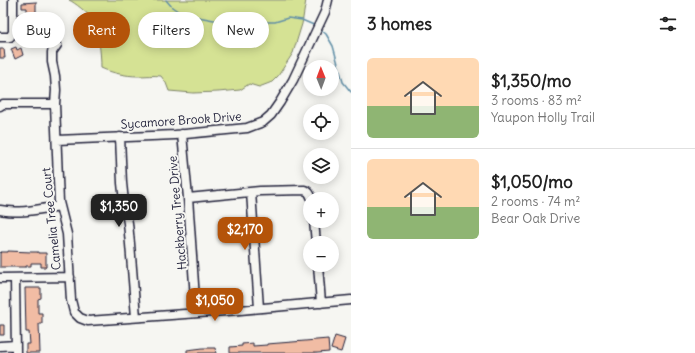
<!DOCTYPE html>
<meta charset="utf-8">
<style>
body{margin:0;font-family:Delius,sans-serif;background:#f2f2f2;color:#222;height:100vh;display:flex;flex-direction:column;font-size:15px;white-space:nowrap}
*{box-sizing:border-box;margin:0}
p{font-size:13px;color:#767676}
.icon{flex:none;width:22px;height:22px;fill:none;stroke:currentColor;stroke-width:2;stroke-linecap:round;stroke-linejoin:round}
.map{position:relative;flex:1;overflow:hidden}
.sheet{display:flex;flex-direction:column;background:#fff;width:344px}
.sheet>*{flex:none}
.guide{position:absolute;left:12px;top:12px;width:279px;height:36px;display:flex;gap:8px}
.needle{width:26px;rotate:359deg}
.controls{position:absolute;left:303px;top:60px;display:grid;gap:8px}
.controls a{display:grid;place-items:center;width:36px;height:36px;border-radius:50%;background:#fff;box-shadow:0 2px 10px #0003;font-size:20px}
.price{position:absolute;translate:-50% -34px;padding:0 9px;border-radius:8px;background:#b45309;color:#fff;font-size:13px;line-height:26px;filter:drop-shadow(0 1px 2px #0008)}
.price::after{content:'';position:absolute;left:50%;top:24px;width:12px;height:9px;margin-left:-6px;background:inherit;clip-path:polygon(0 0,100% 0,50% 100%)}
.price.active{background:#222;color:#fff}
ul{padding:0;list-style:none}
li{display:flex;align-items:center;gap:12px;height:100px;padding:0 16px}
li+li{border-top:1px solid #e0e0e0}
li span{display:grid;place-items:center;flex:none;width:112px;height:80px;border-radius:6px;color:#555}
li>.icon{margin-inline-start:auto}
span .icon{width:48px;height:48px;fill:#fffc;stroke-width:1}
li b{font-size:17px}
h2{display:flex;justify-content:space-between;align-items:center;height:48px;padding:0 16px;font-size:17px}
.chip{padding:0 14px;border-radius:18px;background:#fff;box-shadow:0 2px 10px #0003;font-size:14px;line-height:36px}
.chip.active{background:#b45309;color:#fff}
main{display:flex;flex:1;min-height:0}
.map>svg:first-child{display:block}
</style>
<main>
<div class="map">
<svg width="351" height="353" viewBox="0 0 351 353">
<rect width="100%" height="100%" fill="#f6f6f2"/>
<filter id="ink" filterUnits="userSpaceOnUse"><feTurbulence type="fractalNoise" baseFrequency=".025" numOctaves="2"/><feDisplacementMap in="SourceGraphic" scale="8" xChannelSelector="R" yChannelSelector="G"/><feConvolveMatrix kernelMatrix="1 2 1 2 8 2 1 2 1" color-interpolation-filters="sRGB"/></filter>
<g filter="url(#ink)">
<path fill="#d5e294" stroke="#7c8268" d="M69 0H306L302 24 293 53 278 76 272 82 259 87 249 84 240 90 218 92 193 93 169 91 166 83 161 76C153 75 146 76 138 76 126 76 112 73 101 68 101 54 99 30 91 18 89 14 74 2 69 0Z"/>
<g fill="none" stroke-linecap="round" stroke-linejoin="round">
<path stroke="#6390a8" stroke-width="1.5" d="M166 0 172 7 182 14 214 20 229 22H275L288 18 302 20 316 26
M321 30 326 34 333 46 343 82 351 92"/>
</g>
<path fill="#f1bca4" stroke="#22223b" d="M36 2V12L34 13 35 24H33V27H23V19H27V8H22V3Z
M28 33 35 36 32 41 35 42 33 46 21 40 24 35 26 36Z
M16 47 17 50 21 48 23 55 15 59 11 49Z
M0 49H4L5 58H0Z
M8 251 31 252H38V253H46V267H41V263H31V266H26V267H0V253L1 252H8Z
M25 288H41V298L38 299V313H42V324H39L40 353H26V344H30L29 332H26Z
M0 325H4V335H0Z
M335 336 345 339 341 352 331 349Z
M328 339 329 352 318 353H230V347L242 346V344L253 343V346L267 345V344L305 341Z
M203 348H215L216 353H187V350Z"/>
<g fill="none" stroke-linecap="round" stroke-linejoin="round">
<g stroke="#22223b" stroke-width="11">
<path id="minor" d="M0 37H10L13 32V0
M57 45 52 52V62L55 76 56 90 55 104 58 179 59 202 67 234 71 300 74 312 80 318 88 321 240 310 351 300
M0 106 3 104H55
M182 134 188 198 196 313
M120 137 122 183 124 202 128 223 130 244 136 317
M57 140 175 135 247 128 263 122 271 115 280 102 293 80 325 12 328 0
M251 192 259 308
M188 198 260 191 304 190C309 191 310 194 312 199
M0 210C20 214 40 209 60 206
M314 221 316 243
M318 265 321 303
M0 278 70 277
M15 278 16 353
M0 346 16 345"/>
</g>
<use href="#minor" stroke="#f6f6f2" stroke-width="8"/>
</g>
</g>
<g text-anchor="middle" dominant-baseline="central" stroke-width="4" stroke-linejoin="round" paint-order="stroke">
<g font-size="12" fill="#22223b" stroke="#f6f6f2">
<text transform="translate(181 120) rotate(-4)">Sycamore Brook Drive</text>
<text transform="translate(177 213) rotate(-95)">Hackberry Tree Drive</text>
<text transform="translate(51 219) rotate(-96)">Camelia Tree Court</text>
</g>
</g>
</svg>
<div class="controls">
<a><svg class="needle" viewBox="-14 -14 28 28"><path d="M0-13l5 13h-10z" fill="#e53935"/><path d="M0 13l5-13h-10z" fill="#767676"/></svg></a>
<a><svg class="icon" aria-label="locate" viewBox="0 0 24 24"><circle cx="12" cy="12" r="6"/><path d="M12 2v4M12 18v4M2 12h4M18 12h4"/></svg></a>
<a><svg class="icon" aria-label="layers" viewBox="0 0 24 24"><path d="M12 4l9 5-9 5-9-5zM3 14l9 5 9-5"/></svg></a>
<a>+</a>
<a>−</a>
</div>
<b class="price active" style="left:119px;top:228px">$1,350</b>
<b class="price" style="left:245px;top:251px">$2,170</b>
<b class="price" style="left:215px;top:322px">$1,050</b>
<div class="guide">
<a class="chip">Buy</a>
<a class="chip active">Rent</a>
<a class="chip">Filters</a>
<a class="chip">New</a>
</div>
</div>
<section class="sheet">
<h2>3 homes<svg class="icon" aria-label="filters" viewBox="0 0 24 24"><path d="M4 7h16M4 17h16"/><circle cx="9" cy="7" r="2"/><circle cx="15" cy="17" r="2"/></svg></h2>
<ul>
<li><span style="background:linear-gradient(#ffd9b3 60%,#8fb573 0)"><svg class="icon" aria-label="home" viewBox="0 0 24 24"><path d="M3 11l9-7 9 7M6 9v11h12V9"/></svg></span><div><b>$1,350/mo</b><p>3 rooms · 83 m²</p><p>Yaupon Holly Trail</p></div></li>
<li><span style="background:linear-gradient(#ffd9b3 60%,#8fb573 0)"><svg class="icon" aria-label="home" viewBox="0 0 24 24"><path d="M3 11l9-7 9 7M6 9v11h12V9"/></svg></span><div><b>$1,050/mo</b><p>2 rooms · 74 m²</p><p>Bear Oak Drive</p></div></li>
</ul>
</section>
</main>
